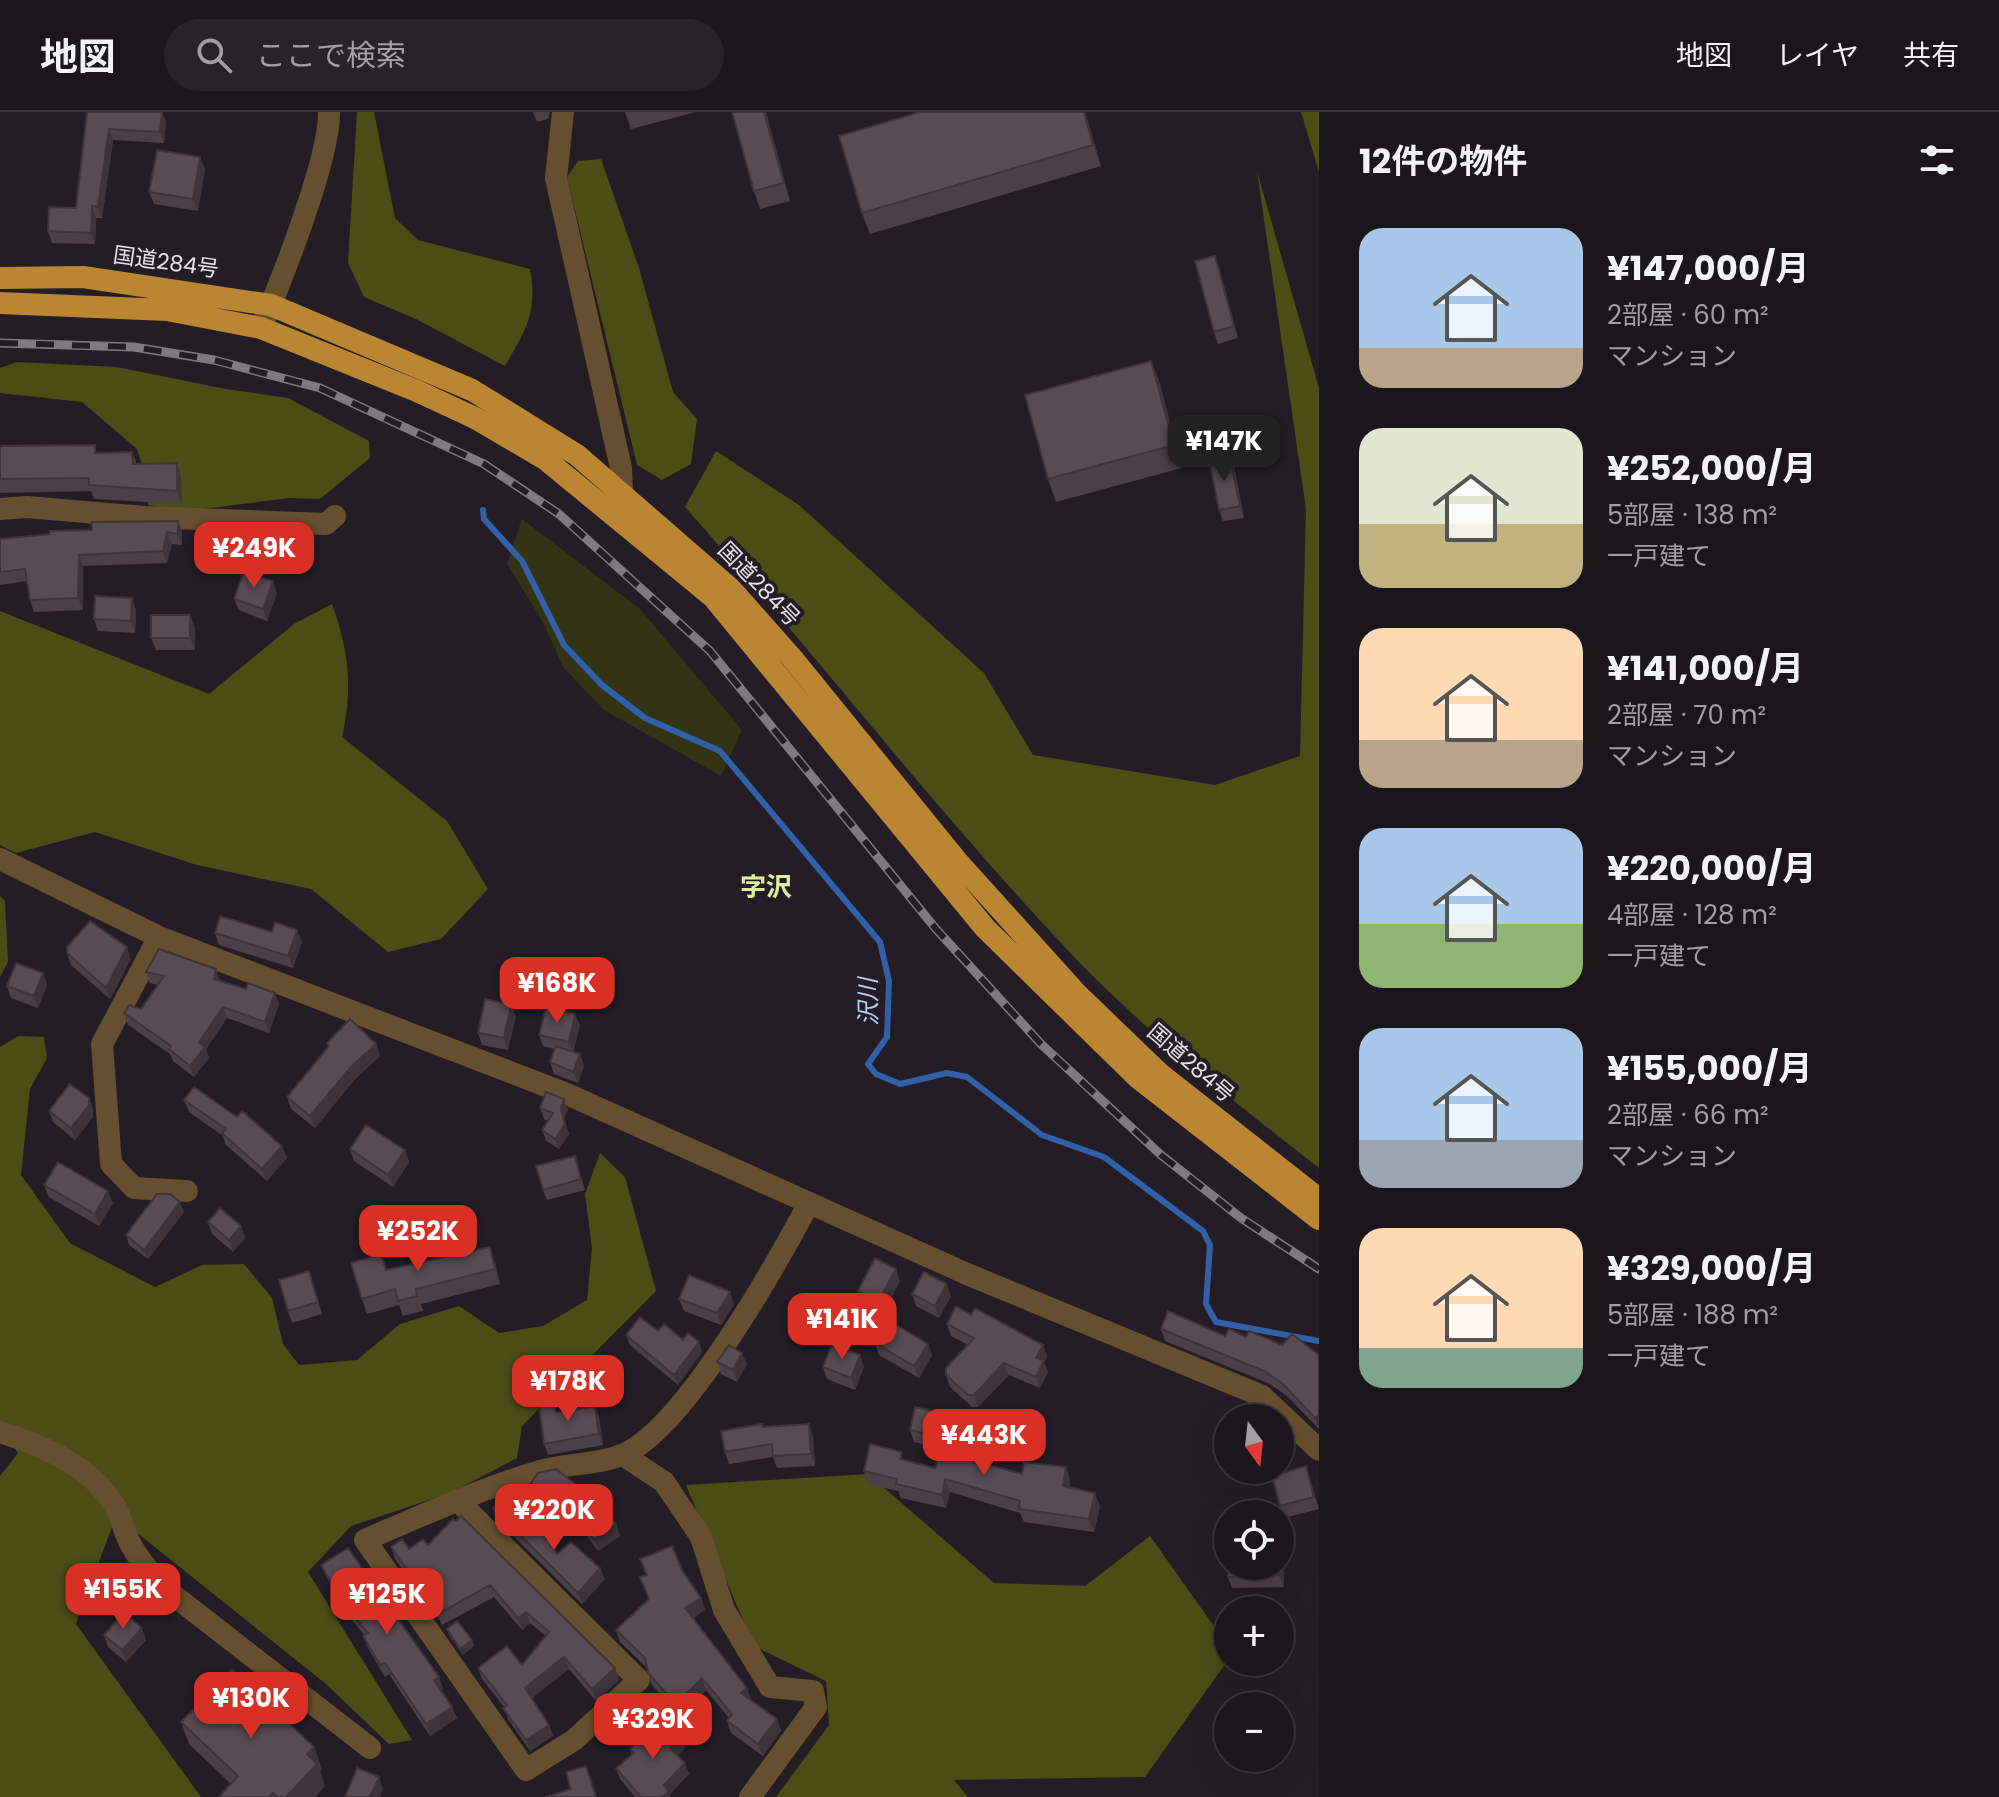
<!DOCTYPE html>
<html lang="ja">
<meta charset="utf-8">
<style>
body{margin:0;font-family:Poppins,"Noto Sans JP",sans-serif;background:#282329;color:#f1f3f6;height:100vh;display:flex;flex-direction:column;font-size:30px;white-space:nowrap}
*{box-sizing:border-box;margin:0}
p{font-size:26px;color:#a09fa3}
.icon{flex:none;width:44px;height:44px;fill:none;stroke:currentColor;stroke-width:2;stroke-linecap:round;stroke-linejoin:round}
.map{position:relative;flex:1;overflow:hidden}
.side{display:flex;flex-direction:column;background:#1b161c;width:680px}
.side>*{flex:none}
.needle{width:52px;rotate:165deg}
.fabs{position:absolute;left:1214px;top:1292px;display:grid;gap:16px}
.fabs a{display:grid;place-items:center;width:80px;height:80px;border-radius:50%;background:#1b161c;box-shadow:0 8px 32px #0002,0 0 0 2px #39353b;font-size:40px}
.price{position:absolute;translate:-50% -68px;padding:0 18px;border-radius:16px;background:#d93025;color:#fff;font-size:26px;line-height:52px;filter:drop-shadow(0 2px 4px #0008)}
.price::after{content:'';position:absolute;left:50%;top:48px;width:24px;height:18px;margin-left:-12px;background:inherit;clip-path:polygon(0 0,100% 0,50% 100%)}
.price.active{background:#222;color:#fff}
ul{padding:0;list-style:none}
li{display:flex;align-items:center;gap:24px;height:200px;padding:0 40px}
li span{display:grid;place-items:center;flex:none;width:224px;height:160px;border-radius:24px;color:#555}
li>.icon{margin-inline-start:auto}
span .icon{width:96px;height:96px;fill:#fffc;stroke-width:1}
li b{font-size:34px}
h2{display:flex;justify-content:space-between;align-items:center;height:96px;padding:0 40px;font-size:34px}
header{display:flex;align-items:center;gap:48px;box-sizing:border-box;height:112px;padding:0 40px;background:#1b161c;border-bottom:2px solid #39353b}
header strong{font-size:38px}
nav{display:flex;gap:44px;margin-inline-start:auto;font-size:28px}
.search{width:560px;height:72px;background:#282329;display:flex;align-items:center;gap:20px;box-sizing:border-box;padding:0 28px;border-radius:44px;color:#a09fa3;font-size:30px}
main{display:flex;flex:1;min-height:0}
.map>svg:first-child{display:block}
</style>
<header>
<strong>地図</strong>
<div class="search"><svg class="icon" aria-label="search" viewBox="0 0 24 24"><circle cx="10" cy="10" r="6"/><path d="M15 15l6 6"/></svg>ここで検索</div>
<nav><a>地図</a><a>レイヤ</a><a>共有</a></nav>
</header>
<main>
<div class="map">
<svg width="1319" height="1685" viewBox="0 0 1319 1685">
<rect width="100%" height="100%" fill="#241d26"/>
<path fill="#333415" d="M522 407 640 497 742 618 721 664 604 598 563 555 544 512 507 452Z"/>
<path fill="#4b4d15" d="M357 0H374L395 106 418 128 530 157C538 201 526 217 505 254L416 207 364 185 348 151Z
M1301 0H1319V60Z
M601 47 639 156 673 280 697 307 691 352 662 368 637 353 567 65 578 49Z
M1257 59 1319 276V1056C1228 985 1138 914 1060 830 929 690 812 538 685 395L716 339 799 393 984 561 1033 643 1215 673 1300 644 1306 397Z
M17 250 117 255 226 277 288 286 369 329 370 346 320 387 290 386 187 399 148 393 147 369 137 337 82 290 0 281V256Z
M332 492C349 539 353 576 342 625L447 709 488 777 441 827 388 840 311 777 197 753 95 720 16 741 0 733V499L209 582 294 512Z
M0 784 5 789 8 850 0 865Z
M18 924 44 925 47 946 30 977 21 1063 70 1131 155 1175 202 1153 244 1152 272 1186 283 1232 299 1253 357 1248 400 1212 459 1194 499 1221 543 1214 587 1188 592 1136 585 1082 600 1041 625 1065 656 1179 522 1314 517 1346 450 1381 351 1414 308 1460 412 1628 389 1632 326 1572 116 1404 76 1512 201 1685H0V1364L18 1341 0 1313V935Z
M868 1362 994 1471 1085 1474 1150 1424 1228 1534V1548L1145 1665 954 1668 968 1685H776L829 1613 826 1569 754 1534 686 1373Z"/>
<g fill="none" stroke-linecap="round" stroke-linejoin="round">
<path stroke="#3160a9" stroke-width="6" d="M483 398 484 407 522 449 564 533 602 573 645 606 720 639 880 830 889 869 887 925 868 952 876 962 900 972 947 961 967 965 1042 1023 1104 1045 1203 1119 1210 1133 1206 1192 1216 1210 1319 1229"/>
<path stroke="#664f2e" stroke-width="22" d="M0 397 27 395 144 405 326 412 335 404
M0 747 159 825 567 982 967 1162 1262 1284 1319 1338
M159 825 102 932 111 1052 134 1076 187 1079
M0 1320C44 1334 92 1354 116 1396 122 1407 124 1420 130 1431 139 1449 153 1464 168 1479L370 1636
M623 1343 664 1370 701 1425 724 1498 770 1575 813 1579 816 1595 750 1685
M457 1388 639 1568 574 1628 526 1658 365 1428C423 1403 480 1377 540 1359 567 1351 599 1353 624 1342 685 1315 776 1153 809 1091"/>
<path stroke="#664f2e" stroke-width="22" d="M563 0 556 66 621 356 622 378 610 391
M261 216C281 170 330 46 329 0"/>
<path stroke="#bb8632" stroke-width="22" d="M0 166 83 165 271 193 472 278 577 343 731 477 792 546 957 749 1078 883 1160 962 1319 1087
M0 191 167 198 261 216 417 279 475 306 545 347 713 485 985 816 1137 965 1319 1107"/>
<g stroke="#7f7a81" stroke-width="9">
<path id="rail" d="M0 231 134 235 214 248 320 276 484 352 559 402 710 539 936 817 1041 932 1161 1043 1241 1106 1319 1157"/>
</g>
<use href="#rail" stroke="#241d26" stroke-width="6" stroke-dasharray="18" stroke-linecap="butt"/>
</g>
<path fill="#4c4047" d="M87 0H162L166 10 164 31 113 28 102 106H96L95 132 52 131 48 119 76 96Z
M533 0H550L548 7 537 10Z
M625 0H696L631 17Z
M766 0 790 89 760 97 754 79Z
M1085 0 1101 54 870 122 862 101Z
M200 45 205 57 198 99 154 92 149 80Z
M1219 155 1238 226 1218 232 1214 220Z
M1151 249 1160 272 1182 356 1056 390 1048 367Z
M0 334 97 341 132 340 137 352 177 351 181 364 182 392 94 387 91 379 0 381Z
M1234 354 1244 406 1223 409 1219 398Z
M178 409 182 420V433L172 432 167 451 83 454V498L34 500 30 488 27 469 0 473V427Z
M270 424 272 430 270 447 246 443 243 437Z
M277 481 267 509 239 498 234 487Z
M132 486 136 498 135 521 98 519 94 507Z
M195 515V538H156L151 526Z
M215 821 302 830 293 856 219 833Z
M67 841 131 847 110 887 71 853Z
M146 860 220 868 279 892 269 921 227 906 206 937 209 946 194 965 173 949 170 942 128 913 124 901 141 897 158 873 150 871Z
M43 861 47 873 38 896 11 886 7 874Z
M575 902 580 914 573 940 580 942 584 954 578 971 554 962 550 950 555 937 543 934 539 923Z
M516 904 508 938 482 933 478 921Z
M327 931 376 932 380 944 355 967 315 1016 291 997 287 985 328 935Z
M89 986 93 998V1005L75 1028 53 1010 49 999Z
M184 988 237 1005 282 1034 287 1046 267 1069 226 1033 223 1024 189 1000Z
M540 996 568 998 564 1007 569 1022 559 1037 546 1029 542 1018 548 1009 544 1007Z
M350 1037 405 1038 409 1050 393 1075 354 1049Z
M575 1044 585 1078 547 1088 543 1078Z
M44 1073 113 1091 99 1114 49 1085Z
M184 1100 148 1147 129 1133 126 1123Z
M208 1110 241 1114 245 1126 233 1140 212 1122Z
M495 1150 500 1172 421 1192 423 1199 403 1204 399 1193 367 1202 362 1187 387 1158Z
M900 1169 883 1201 862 1191 858 1179Z
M313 1171 322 1202 292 1211 288 1199Z
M912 1182 951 1184 939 1206 916 1194Z
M679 1187 734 1192 721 1213 684 1199Z
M971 1203 1043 1233 1047 1245 1044 1250 1048 1260 1040 1276 1009 1263 978 1295H972L950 1275 946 1263 968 1233 951 1224 947 1212Z
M1161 1217 1246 1225 1319 1243V1317L1287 1284 1268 1271 1165 1229Z
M658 1219 683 1228 702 1240 678 1273 630 1233 626 1223Z
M875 1231 928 1232 932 1243 919 1266 879 1243Z
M717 1250 747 1252 737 1270 721 1262Z
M823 1255H864L855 1278 827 1267Z
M595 1294 599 1305 603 1333 548 1343 544 1332 557 1300Z
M763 1315 813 1324 815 1354 777 1356 773 1345 729 1352 725 1340Z
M958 1316 956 1318 980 1324 984 1337 981 1350 1022 1362 1066 1355 1070 1368V1375L1100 1394 1094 1420 1024 1410 1020 1401 950 1380 946 1396 901 1386 898 1379 868 1372 864 1359 905 1349 935 1356 942 1332 939 1336 914 1330 910 1318Z
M1306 1354 1319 1397 1284 1406 1280 1394Z
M556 1357 620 1424 598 1439 568 1397 562 1404 535 1383 531 1371Z
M493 1396 557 1442 605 1467 582 1492 497 1408Z
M428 1433 615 1556 619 1568 596 1589 569 1557 532 1586 549 1613 553 1624 530 1639 508 1607 504 1595 482 1567 478 1556 522 1553 546 1524 530 1511 522 1518 494 1485 442 1513 422 1478 419 1481 395 1447 391 1435 409 1437Z
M1280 1444 1283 1452 1284 1475 1232 1476 1228 1465 1280 1454Z
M321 1453 439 1565 443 1577 441 1578 452 1595 457 1606 430 1624 389 1562 385 1565 368 1536 363 1524H365L347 1502 326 1464Z
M682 1458 701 1486 705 1498 693 1506 751 1588 777 1607 781 1619 763 1644 731 1621 727 1609 729 1606 706 1578 680 1604 652 1573 647 1556 620 1530 616 1518Z
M447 1517 472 1528 474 1534 463 1543 449 1523Z
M104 1523 146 1528 126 1550 108 1535Z
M181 1610 314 1635 322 1657 320 1659 325 1674 315 1685H219L231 1672 189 1632Z
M681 1625 685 1636 678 1643 685 1651 689 1662 670 1682 671 1685H635L620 1667 616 1656 632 1643 630 1637Z"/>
<path fill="#3e3439" d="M162 0 166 10 164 31 160 20Z
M764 0H766L790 89 784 71Z
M1084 0H1085L1101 54 1093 33Z
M109 17 113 28 102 106 98 95Z
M200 45 205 57 198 99 193 87Z
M92 94 96 106 95 132 91 121Z
M1215 144 1219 155 1238 226 1234 214Z
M1151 249 1160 272 1182 356 1174 333Z
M1229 343 1234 354 1244 406 1240 394Z
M177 351 181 364 182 392 177 379Z
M178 409 182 420V433L178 422Z
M167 420 172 432 167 451 163 439Z
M270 424 272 430 270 447 267 441Z
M79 443 83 454V498L78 486Z
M273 469 277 481 267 509 263 497Z
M132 486 136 498 135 521 131 509Z
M190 503 195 515V538L190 526Z
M297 818 302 830 293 856 288 844Z
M127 835 131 847 110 887 106 876Z
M216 857 220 868 218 878 214 867Z
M43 861 47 873 38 896 34 884Z
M275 881 279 892 269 921 265 910Z
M511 893 516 904 508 938 504 926Z
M223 895 227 906 206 937 209 946 194 965 190 954 199 930Z
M575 902 580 914 573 941 569 930Z
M376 932 380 944 355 967 315 1016 310 1004 351 955Z
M580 942 584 954 578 971 573 960Z
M89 986 93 998V1005L75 1028 71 1016Z
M564 987 568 998 564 1007 569 1022 559 1037 555 1027 561 997Z
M282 1034 287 1046 267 1069 262 1057Z
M405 1038 409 1050 393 1075 388 1063Z
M108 1079 113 1091 99 1114 95 1102Z
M180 1090 184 1100 148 1147 144 1138Z
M241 1114 245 1126 233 1140 229 1128Z
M490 1135 495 1150 500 1172 495 1157Z
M896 1157 900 1169 883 1201 878 1190Z
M947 1172 951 1184 939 1206 935 1194Z
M730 1180 734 1192 721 1213 717 1201Z
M699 1230 702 1240 678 1273 674 1263Z
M928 1232 932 1243 919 1266 914 1254Z
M1043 1233 1047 1245 1044 1250 1048 1260 1040 1276 1036 1265V1246Z
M742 1241 747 1252 737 1270 733 1258Z
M860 1243 864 1255 855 1278 851 1266Z
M1004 1251 1009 1263 978 1295 974 1283Z
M595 1294 599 1305 603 1333 599 1322Z
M1319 1303V1316L1315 1306Z
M954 1304 958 1316 939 1336 935 1324Z
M809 1312 813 1324 815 1354 811 1342Z
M980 1324 984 1337 978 1361 973 1348Z
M1066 1355 1070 1368 1068 1387 1063 1374Z
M945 1367 950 1380 946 1396 942 1383Z
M1095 1381 1100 1394 1094 1420 1089 1407Z
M563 1385 568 1397 562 1404 558 1392Z
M616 1412 620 1424 598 1439 594 1428Z
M1280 1444 1283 1452 1284 1475 1279 1463Z
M600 1456 605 1467 582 1492 578 1481Z
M418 1467 422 1478 419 1481 415 1469Z
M701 1486 705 1498 690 1508 685 1496Z
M526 1500 530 1511 522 1518 518 1506Z
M142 1516 146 1528 126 1550 122 1538Z
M472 1528 474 1534 463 1543 460 1537Z
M564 1545 569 1557 530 1587 525 1576Z
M615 1556 619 1568 596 1589 592 1577Z
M439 1565 443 1577 439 1580 434 1568Z
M702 1566 706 1578 680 1604 676 1592Z
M747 1576 751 1588 741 1581Z
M452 1595 457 1606 430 1624 426 1612Z
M777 1607 781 1619 763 1644 758 1632Z
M549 1613 553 1624 530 1639 526 1628Z
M681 1625 685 1636 674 1647 670 1636Z
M314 1635 322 1657 320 1659 325 1674 315 1685H286L307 1642Z
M685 1651 689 1662 670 1682 671 1685H662L664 1673Z
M379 1665 383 1677 380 1685H370Z"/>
<path fill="#584b52" stroke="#3e3439" stroke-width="2" d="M87 0H162L160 20 109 17 98 95 92 94 91 121 48 119 49 95 76 96Z
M732 0H764L784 71 754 79Z
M920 0H1084L1093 33 862 101 839 24Z
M157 38 200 45 193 87 149 80Z
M1215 144 1234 214 1214 220 1195 149Z
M1151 249 1174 333 1048 367 1025 283Z
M95 333V341L132 340 133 352 177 351V379L89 373V366L0 367V334Z
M1229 343 1240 394 1219 398 1209 347Z
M178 409V422L167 420 163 439 79 443 78 486 30 488 25 457 0 460V427L50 422V419L92 418V410Z
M245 420 270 424 267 441 243 437Z
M244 459 273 469 263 497 234 487Z
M95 484 132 486 131 509 94 507Z
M151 503H190V526H151Z
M220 804 272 820 275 810 297 818 288 844 215 821Z
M90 809 127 835 106 876 67 841V835Z
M159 837 216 857 214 867 246 877 248 871 275 881 265 910 223 895 199 930 205 935 190 954 169 937 171 934 124 901 129 893 141 897 164 864 146 860Z
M16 851 43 861 34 884 7 874Z
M485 887 511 893 504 926 478 921Z
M546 896 575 902 569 930 539 923Z
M350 907 376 932 351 955 310 1004 287 985 329 934 327 931Z
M556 934 580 942 573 960 550 950Z
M70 972 89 986V993L71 1016 49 999Z
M194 975 237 1005 242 999 282 1034 262 1057 222 1021 226 1017 184 988Z
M546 980 564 987 561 997 565 1012 555 1027 542 1018 553 1001 540 996Z
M366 1013 405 1038 388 1063 350 1037Z
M575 1044 581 1067 543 1078 536 1054Z
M58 1050 108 1079 95 1102 44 1073Z
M157 1082H170L180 1090 144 1138 126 1123Z
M220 1096 241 1114 229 1128 208 1110Z
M490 1135 495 1157 416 1177 417 1184 398 1189 395 1177 362 1187 351 1151 381 1142 386 1158Z
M875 1146 896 1157 878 1190 858 1179Z
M309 1159 318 1190 288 1199 279 1168Z
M924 1160 947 1172 935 1194 912 1182Z
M689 1163 730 1180 717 1201 679 1187Z
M956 1194 971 1203 975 1196 1043 1233 1036 1246 1044 1248 1036 1265 1004 1251 974 1283H968L946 1263V1256L974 1226 947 1212Z
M1168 1199 1225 1224 1229 1217 1246 1225 1249 1219 1282 1233 1292 1222 1319 1243V1303L1315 1306 1283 1272 1264 1259 1161 1217Z
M640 1205 658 1219 664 1212 683 1228 688 1221 699 1230 674 1263 626 1223Z
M888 1208 928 1232 914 1254 875 1231Z
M832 1232 860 1243 851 1266 823 1255Z
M729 1233 742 1241 733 1258 717 1250Z
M554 1291 556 1300 595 1294 599 1322 544 1332 539 1294Z
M915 1295 954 1304 935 1324 910 1318Z
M762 1312 763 1315 809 1312 811 1342 773 1344 772 1332 725 1340 721 1319Z
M947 1315 980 1324 973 1348 1022 1362 1024 1350 1066 1355 1063 1374 1095 1381 1089 1407 1019 1397 1020 1389 945 1367 942 1383 896 1372 897 1367 864 1359 870 1332 902 1340 900 1347 935 1356Z
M1306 1354 1314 1385 1280 1394 1272 1364Z
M556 1357 583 1378 588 1374 616 1412 594 1428 563 1385 558 1392 531 1371 538 1361Z
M505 1388 527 1421 539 1414 557 1442 571 1430 600 1456 578 1481 493 1396Z
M461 1404 615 1556 592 1577 564 1545 525 1576 549 1613 526 1628 503 1596 507 1593 478 1556 507 1534 522 1553 549 1520 526 1500 518 1506 490 1473 438 1502 418 1467 415 1469 391 1435 402 1427 409 1437 423 1427 428 1433 453 1407 456 1409Z
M672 1434 682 1458 701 1486 685 1496 747 1576 741 1581 777 1607 758 1632 727 1609 732 1602 702 1566 676 1592 648 1561 645 1546 616 1518 649 1487 640 1465 647 1463 640 1447Z
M348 1436 439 1565 434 1568 452 1595 426 1612 385 1551 380 1553 363 1524 368 1521 342 1490 321 1453Z
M1227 1441H1228V1454H1279V1463L1228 1465Z
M124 1500 142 1516 122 1538 104 1523Z
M457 1509 472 1528 460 1537 447 1517Z
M232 1557 314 1635 307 1642 317 1652 286 1685H277L273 1681 269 1685H219L238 1664 181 1610Z
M661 1605 681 1625 670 1636 685 1651 664 1673 669 1679 662 1685H641L616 1656 634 1641 630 1637Z
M586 1654 596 1685H545L571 1677 566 1660Z
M357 1656 379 1665 370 1685H345Z"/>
<g text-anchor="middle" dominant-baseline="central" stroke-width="8" stroke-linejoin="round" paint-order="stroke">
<g font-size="22" fill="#e6e2e8" stroke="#241d26">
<text transform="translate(166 150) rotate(8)">国道284号</text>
<text transform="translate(759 472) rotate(46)">国道284号</text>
<text transform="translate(1191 951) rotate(41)">国道284号</text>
</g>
<g font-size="24" font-style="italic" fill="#b4cef6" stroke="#241d26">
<text transform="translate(868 890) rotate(-91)">沢川</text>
</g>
<g font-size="26" font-weight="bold" fill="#dceda1" stroke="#241d26">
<text x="766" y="775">字沢</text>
</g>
</g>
</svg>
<div class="fabs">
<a><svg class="needle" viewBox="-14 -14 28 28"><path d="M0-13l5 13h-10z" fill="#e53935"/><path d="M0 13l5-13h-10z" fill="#a09fa3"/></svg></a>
<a><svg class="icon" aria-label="locate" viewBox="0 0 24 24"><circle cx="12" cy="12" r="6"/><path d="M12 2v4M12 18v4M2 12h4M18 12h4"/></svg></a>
<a>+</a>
<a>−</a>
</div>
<b class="price active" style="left:1224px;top:371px">¥147K</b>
<b class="price" style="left:254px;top:478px">¥249K</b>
<b class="price" style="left:557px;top:913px">¥168K</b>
<b class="price" style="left:418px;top:1161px">¥252K</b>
<b class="price" style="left:842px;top:1249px">¥141K</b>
<b class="price" style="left:568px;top:1311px">¥178K</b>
<b class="price" style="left:984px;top:1365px">¥443K</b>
<b class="price" style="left:554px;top:1440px">¥220K</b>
<b class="price" style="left:123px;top:1519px">¥155K</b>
<b class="price" style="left:387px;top:1524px">¥125K</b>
<b class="price" style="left:251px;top:1628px">¥130K</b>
<b class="price" style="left:653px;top:1649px">¥329K</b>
</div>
<section class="side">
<h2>12件の物件<svg class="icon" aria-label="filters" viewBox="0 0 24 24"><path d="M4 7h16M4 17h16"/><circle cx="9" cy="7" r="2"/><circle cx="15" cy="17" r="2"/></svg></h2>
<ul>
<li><span style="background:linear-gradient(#a9c7e8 75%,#b9a48a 0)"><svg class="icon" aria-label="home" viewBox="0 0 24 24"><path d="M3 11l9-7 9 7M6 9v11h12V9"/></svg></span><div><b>¥147,000/月</b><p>2部屋 · 60 m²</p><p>マンション</p></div></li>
<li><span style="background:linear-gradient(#dfe7d0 60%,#c2b280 0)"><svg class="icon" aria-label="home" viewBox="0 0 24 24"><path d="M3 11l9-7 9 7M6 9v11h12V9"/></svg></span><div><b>¥252,000/月</b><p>5部屋 · 138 m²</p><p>一戸建て</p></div></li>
<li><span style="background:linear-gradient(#ffd9b3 70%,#b9a48a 0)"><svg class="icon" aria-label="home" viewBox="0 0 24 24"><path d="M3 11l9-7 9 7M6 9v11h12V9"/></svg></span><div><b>¥141,000/月</b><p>2部屋 · 70 m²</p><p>マンション</p></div></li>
<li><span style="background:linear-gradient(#a9c7e8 60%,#8fb573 0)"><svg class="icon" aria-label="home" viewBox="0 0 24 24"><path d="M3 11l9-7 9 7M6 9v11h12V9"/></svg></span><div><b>¥220,000/月</b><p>4部屋 · 128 m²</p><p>一戸建て</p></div></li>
<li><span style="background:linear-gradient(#a9c7e8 70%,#9aa5b1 0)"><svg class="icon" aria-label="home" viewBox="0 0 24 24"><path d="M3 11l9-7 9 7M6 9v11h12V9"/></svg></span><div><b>¥155,000/月</b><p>2部屋 · 66 m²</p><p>マンション</p></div></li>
<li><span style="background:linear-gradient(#ffd9b3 75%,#7fa58c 0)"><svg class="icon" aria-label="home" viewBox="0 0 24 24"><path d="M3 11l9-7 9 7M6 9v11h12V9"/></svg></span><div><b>¥329,000/月</b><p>5部屋 · 188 m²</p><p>一戸建て</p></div></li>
</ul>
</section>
</main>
